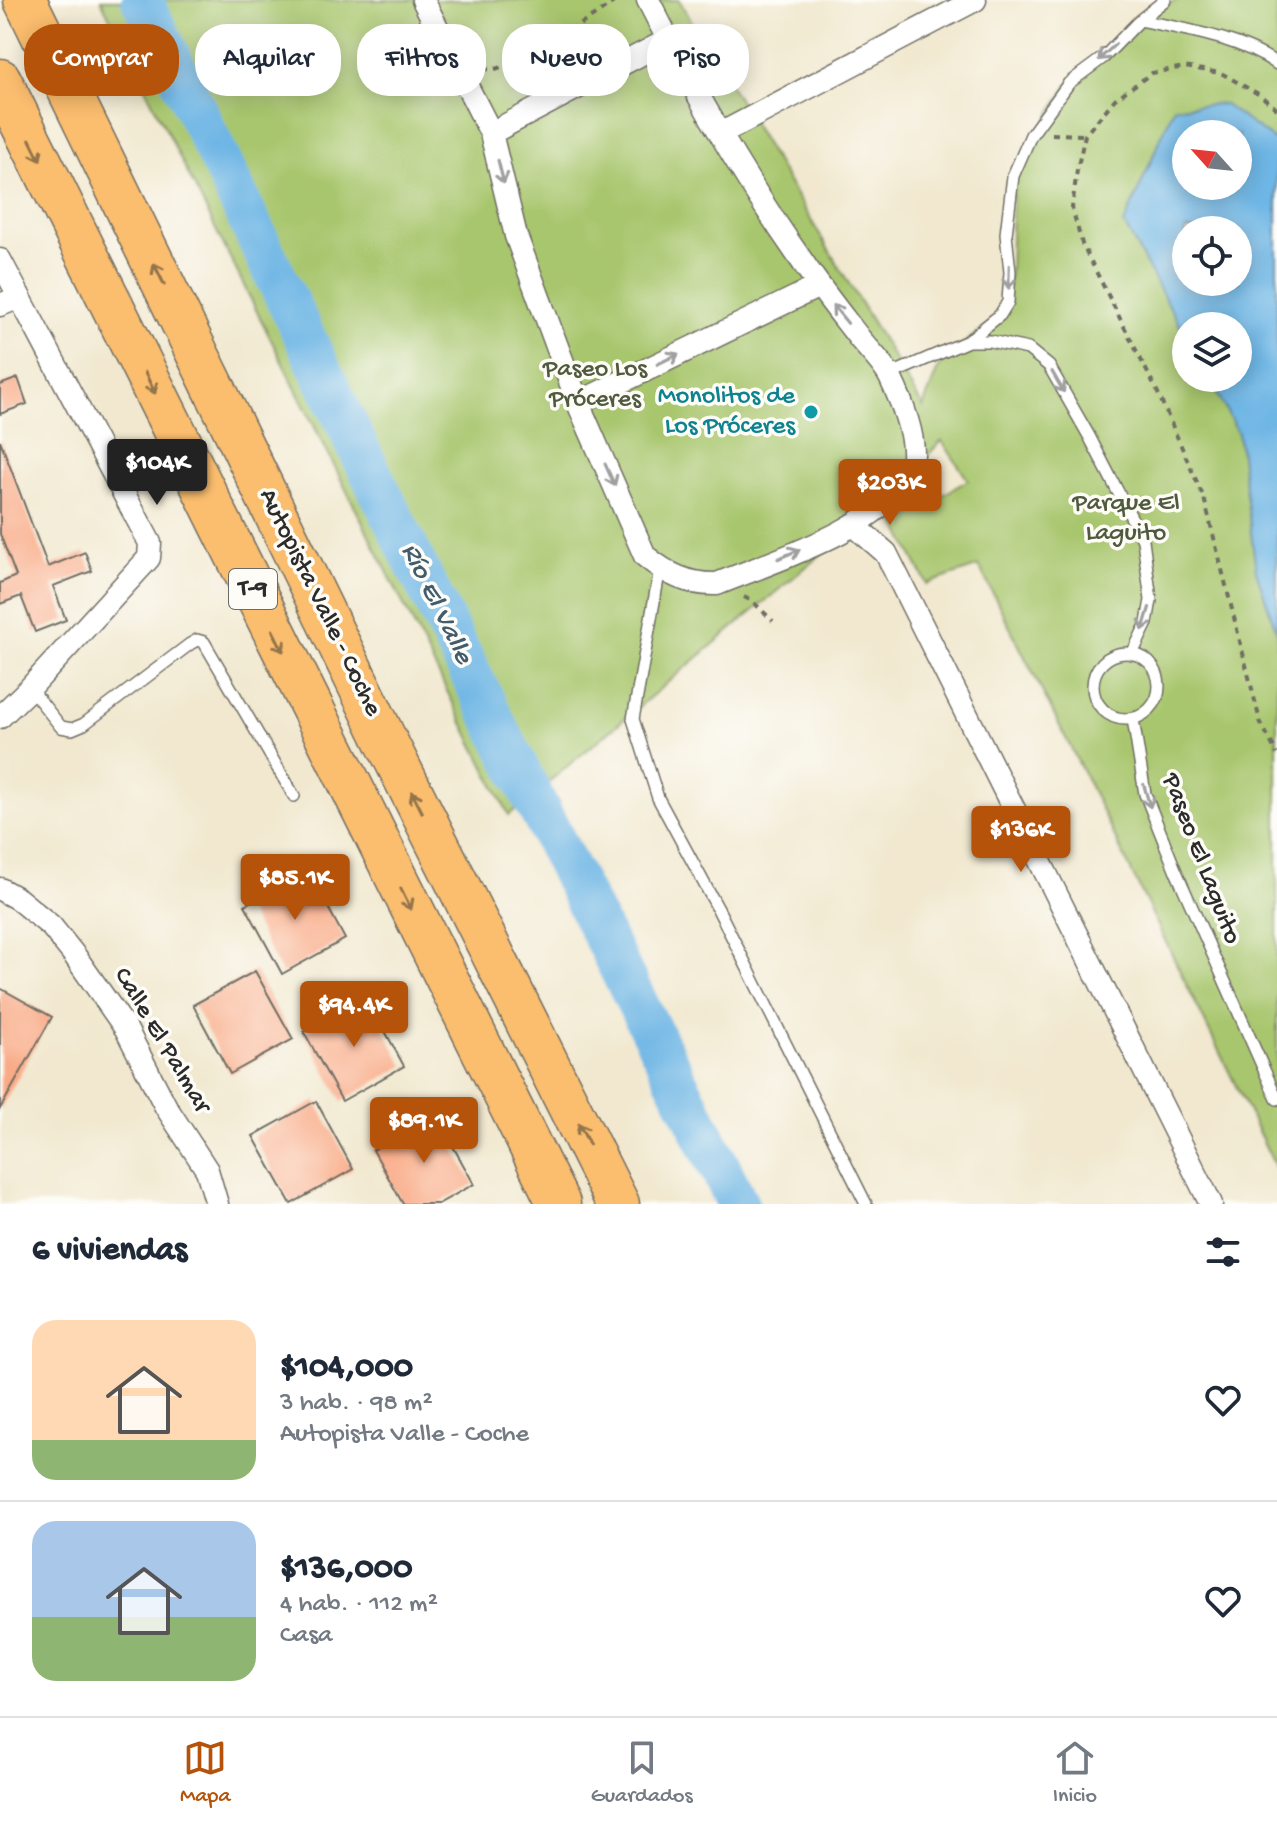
<!DOCTYPE html>
<html lang="es">
<meta charset="utf-8">
<style>
body{margin:0;font-family:"Gochi Hand",sans-serif;background:#f2f2f3;color:#1f2937;height:100vh;display:flex;flex-direction:column;font-size:30px;white-space:nowrap}
*{box-sizing:border-box;margin:0}
p{font-size:26px;color:#747a83}
.icon{flex:none;width:44px;height:44px;fill:none;stroke:currentColor;stroke-width:2;stroke-linecap:round;stroke-linejoin:round}
.map{position:relative;height:1204px;overflow:hidden}
.drawer{display:flex;flex-direction:column;background:#fff;flex:1}
.drawer>*{flex:none}
.hud{position:absolute;left:24px;top:24px;width:800px;height:72px;display:flex;gap:16px}
.needle{width:52px;rotate:297deg}
.buttons{position:absolute;left:1172px;top:120px;display:grid;gap:16px}
.buttons a{display:grid;place-items:center;width:80px;height:80px;border-radius:50%;background:#fff;box-shadow:0 4px 20px #0003;font-size:40px}
.price{position:absolute;translate:-50% -68px;padding:0 18px;border-radius:8px;background:#b45309;color:#fff;font-size:26px;line-height:52px;filter:drop-shadow(0 2px 4px #0008)}
.price::after{content:'';position:absolute;left:50%;top:48px;width:24px;height:18px;margin-left:-12px;background:inherit;clip-path:polygon(0 0,100% 0,50% 100%)}
.price.current{background:#222;color:#fff}
ul{padding:0;list-style:none}
li{display:flex;align-items:center;gap:24px;height:200px;padding:0 32px}
li+li{border-top:2px solid #e0e1e3}
li span{display:grid;place-items:center;flex:none;width:224px;height:160px;border-radius:24px;color:#555}
li>.icon{margin-inline-start:auto}
span .icon{width:96px;height:96px;fill:#fffc;stroke-width:1}
li b{font-size:34px}
h2{display:flex;justify-content:space-between;align-items:center;height:96px;padding:0 32px;font-size:34px}
.chip{padding:0 28px;border-radius:32px;background:#fff;box-shadow:0 4px 20px #0003;font-size:28px;line-height:72px}
.chip.current{background:#b45309;color:#fff}
.tab-bar{display:flex;justify-content:space-around;align-items:center;height:112px;border-top:2px solid #e0e1e3;background:#fff;font-size:22px;color:#747a83}
.tab-bar a{display:grid;justify-items:center;gap:4px}
.tab-bar .current{color:#b45309}
.map>svg:first-child{display:block}
</style>
<div class="map">
<svg width="1277" height="1204" viewBox="0 0 1277 1204">
<rect width="100%" height="100%" fill="#fdfcf7"/>
<filter id="ink" filterUnits="userSpaceOnUse"><feTurbulence type="fractalNoise" baseFrequency=".0125" numOctaves="2"/><feDisplacementMap in="SourceGraphic" scale="16" xChannelSelector="R" yChannelSelector="G"/><feConvolveMatrix kernelMatrix="1 2 1 2 8 2 1 2 1" color-interpolation-filters="sRGB"/></filter>
<filter id="wash" filterUnits="userSpaceOnUse"><feTurbulence type="fractalNoise" baseFrequency=".006" numOctaves="4" result="noise"/><feDisplacementMap in="SourceGraphic" scale="32" xChannelSelector="R" yChannelSelector="G"/><feGaussianBlur stdDeviation="1.8" result="paint"/><feColorMatrix in="noise" values="0 0 0 0 0 0 0 0 0 0 0 0 0 0 0 0 0 1.4 0 .05"/><feComposite in="paint" operator="in"/></filter>
<g filter="url(#wash)">
<rect width="100%" height="100%" fill="#f1e8cf"/>
<path fill="#a8c66d" stroke="#6a784c" stroke-width="2" fill-rule="evenodd" d="M101 0H679L923 407 941 361 1000 315 1010 272 1013 176 1069 83 1140 20 1176 0H1277V1170L1081 768 979 566 927 584 896 523 968 480 942 441 855 526 509 815ZM1186 134H1238V186H1186ZM1186 230H1238V282H1186ZM1186 326H1238V378H1186Z"/>
<path fill="#6eb6e5" stroke="#4c7088" stroke-width="2" fill-rule="evenodd" d="M1223 104 1277 142V633L1256 571 1238 433 1209 378H1238V326H1186V337L1124 224 1174 107ZM1186 134H1238V186H1186ZM1186 230H1238V282H1186Z"/>
<g fill="none" stroke-linecap="round" stroke-linejoin="round">
<path stroke="#6eb6e5" stroke-width="42" d="M142 0C225 167 303 337 386 504 501 738 622 970 738 1204"/>
</g>
<g id="blocks">
<path fill="#f9aa86" d="M18 378 27 404 0 414V385Z
M0 440 48 567 85 552 92 571 53 586 66 620 35 632 21 596 0 604V583L16 576 0 534Z
M308 870 345 939 282 974 245 905Z
M255 971 293 1039 230 1074 193 1005Z
M0 988 52 1017 0 1109Z
M367 998 404 1066 342 1101 304 1032Z
M316 1101 353 1169 291 1204 253 1136Z
M436 1116 474 1184 438 1204H403L373 1150Z"/>
</g>
</g>
<g filter="url(#ink)">
<use href="#blocks" fill-opacity="0" stroke="#706d64" stroke-width="2"/>
<g fill="none" stroke-linecap="round" stroke-linejoin="round">
<g stroke="#706d64" stroke-width="14">
<path id="service" d="M1140 20C1185 30 1238 37 1277 64
M969 341H990L1028 349 1049 366 1089 436 1143 540 1151 600 1147 623 1132 654
M889 375 968 341 1000 315 1008 302 1010 272 1006 234 1013 176 1031 135 1069 83 1104 57 1140 20 1165 0
M660 568 633 719 658 798 718 909 866 1204
M1093 686a33 33 0 1 1 66 0a33 33 0 1 1-66 0Z
M30 688 61 727 72 729 84 724 190 644 197 640 204 642 294 796
M1133 719 1145 794 1175 869 1277 1099"/>
</g>
<g stroke="#706d64" stroke-width="25">
<path id="minor" d="M423 0 491 133 516 236 578 403 819 286
M491 133 668 40
M722 133 975 0
M0 260 150 543 149 558 30 688 0 717
M0 305 20 297
M578 403 645 556C667 574 688 585 717 584 775 560 875 531 908 475 923 450 901 400 890 377 883 363 870 351 860 339 840 313 820 288 802 261 744 179 693 90 648 0
M855 526 886 553 1211 1204
M0 889 18 899 51 926 75 956 126 1029 166 1107 207 1170 217 1204"/>
</g>
<g stroke="#706d64" stroke-width="45">
<path id="motorway" d="M25 0 389 747 618 1204
M0 80 559 1204"/>
</g>
<path stroke="#706d64" stroke-width="4" stroke-dasharray="6 6" stroke-linecap="butt" d="M483 69C487 69 491 70 495 69 511 66 606 12 615 0
M1277 109 1260 95 1221 73 1184 67 1152 73 1115 99 1085 135 1077 170 1072 208 1082 244 1157 391 1204 498 1260 721 1277 754
M1052 134 1085 135
M744 597 752 601 773 621"/>
<use href="#service" stroke="#fff" stroke-width="11"/>
<use href="#minor" stroke="#fff" stroke-width="22"/>
<use href="#motorway" stroke="#fbbd6e" stroke-width="42"/>
</g>
<defs><path id="oneway-shaft" d="M-6 0H5M1.5-3L5.5 0L1.5 3" fill="none" stroke-width="1.6" stroke-linecap="round" stroke-linejoin="round" transform="scale(2)"/></defs>
<g stroke="#a0a0a0">
<use href="#oneway-shaft" transform="translate(1107 52) rotate(137)"/>
<use href="#oneway-shaft" transform="translate(501 172) rotate(76)"/>
<use href="#oneway-shaft" transform="translate(1009 277) rotate(91)"/>
<use href="#oneway-shaft" transform="translate(840 314) rotate(-129)"/>
<use href="#oneway-shaft" transform="translate(668 359) rotate(-26)"/>
<use href="#oneway-shaft" transform="translate(1058 382) rotate(60)"/>
<use href="#oneway-shaft" transform="translate(610 475) rotate(66)"/>
<use href="#oneway-shaft" transform="translate(789 554) rotate(-23)"/>
<use href="#oneway-shaft" transform="translate(1146 619) rotate(107)"/>
<use href="#oneway-shaft" transform="translate(1147 796) rotate(74)"/>
</g>
<g stroke="#93744c">
<use href="#oneway-shaft" transform="translate(35 150) rotate(64)"/>
<use href="#oneway-shaft" transform="translate(159 274) rotate(-116)"/>
<use href="#oneway-shaft" transform="translate(150 383) rotate(64)"/>
<use href="#oneway-shaft" transform="translate(278 641) rotate(64)"/>
<use href="#oneway-shaft" transform="translate(417 802) rotate(-117)"/>
<use href="#oneway-shaft" transform="translate(406 899) rotate(64)"/>
<use href="#oneway-shaft" transform="translate(584 1134) rotate(-117)"/>
</g>
</g>
<circle fill="#0f9aa8" stroke="#fdfcf7" stroke-width="3" cx="811" cy="412" r="8"/>
<g text-anchor="middle" dominant-baseline="central" stroke-width="7" stroke-linejoin="round" paint-order="stroke">
<rect fill="#fdfcf7" stroke="#6a6a68" stroke-width="2" x="229" y="569" width="48" height="40" rx="6"/>
<g font-size="24" font-weight="bold" fill="#2b2b2b">
<text x="253" y="589">T-9</text>
</g>
<g font-size="26" fill="#505a3f" stroke="#fdfcf7">
<text x="595" y="370">Paseo Los<tspan x="595" dy="30">Próceres</tspan></text>
<text x="1126" y="504">Parque El<tspan x="1126" dy="30">Laguito</tspan></text>
</g>
<g font-size="26" fill="#0d838f" stroke="#fdfcf7" text-anchor="end">
<text x="795" y="397">Monolitos de<tspan x="795" dy="30">Los Próceres</tspan></text>
</g>
<g font-size="26" fill="#2b2b2b" stroke="#fdfcf7">
<text transform="translate(319 603) rotate(64)">Autopista Valle - Coche</text>
<text transform="translate(1200 859) rotate(69)">Paseo El Laguito</text>
<text transform="translate(161 1041) rotate(59)">Calle El Palmar</text>
</g>
<g font-size="28" font-style="italic" fill="#425c6c" stroke="#fdfcf7">
<text transform="translate(436 604) rotate(64)">Río El Valle</text>
</g>
</g>
</svg>
<div class="buttons">
<a><svg class="needle" viewBox="-14 -14 28 28"><path d="M0-13l5 13h-10z" fill="#e53935"/><path d="M0 13l5-13h-10z" fill="#747a83"/></svg></a>
<a><svg class="icon" aria-label="locate" viewBox="0 0 24 24"><circle cx="12" cy="12" r="6"/><path d="M12 2v4M12 18v4M2 12h4M18 12h4"/></svg></a>
<a><svg class="icon" aria-label="layers" viewBox="0 0 24 24"><path d="M12 4l9 5-9 5-9-5zM3 14l9 5 9-5"/></svg></a>
</div>
<b class="price current" style="left:157px;top:507px">$104K</b>
<b class="price" style="left:890px;top:527px">$203K</b>
<b class="price" style="left:1021px;top:874px">$136K</b>
<b class="price" style="left:295px;top:922px">$85.1K</b>
<b class="price" style="left:354px;top:1049px">$94.4K</b>
<b class="price" style="left:424px;top:1165px">$89.1K</b>
<div class="hud">
<a class="chip current">Comprar</a>
<a class="chip">Alquilar</a>
<a class="chip">Filtros</a>
<a class="chip">Nuevo</a>
<a class="chip">Piso</a>
</div>
</div>
<section class="drawer">
<h2>6 viviendas<svg class="icon" aria-label="filters" viewBox="0 0 24 24"><path d="M4 7h16M4 17h16"/><circle cx="9" cy="7" r="2"/><circle cx="15" cy="17" r="2"/></svg></h2>
<ul>
<li><span style="background:linear-gradient(#ffd9b3 75%,#8fb573 0)"><svg class="icon" aria-label="home" viewBox="0 0 24 24"><path d="M3 11l9-7 9 7M6 9v11h12V9"/></svg></span><div><b>$104,000</b><p>3 hab. · 98 m²</p><p>Autopista Valle - Coche</p></div><svg class="icon" aria-label="heart" viewBox="0 0 24 24"><path d="M12 20l-8-8c-3-5 5-10 8-4 3-6 11-1 8 4z"/></svg></li>
<li><span style="background:linear-gradient(#a9c7e8 60%,#8fb573 0)"><svg class="icon" aria-label="home" viewBox="0 0 24 24"><path d="M3 11l9-7 9 7M6 9v11h12V9"/></svg></span><div><b>$136,000</b><p>4 hab. · 112 m²</p><p>Casa</p></div><svg class="icon" aria-label="heart" viewBox="0 0 24 24"><path d="M12 20l-8-8c-3-5 5-10 8-4 3-6 11-1 8 4z"/></svg></li>
</ul>
</section>
<nav class="tab-bar">
<a class="current"><svg class="icon" aria-label="map" viewBox="0 0 24 24"><path d="M3 6l6-2 6 2 6-2v14l-6 2-6-2-6 2zM9 4v14M15 6v14"/></svg>Mapa</a>
<a><svg class="icon" aria-label="saved" viewBox="0 0 24 24"><path d="M7 4h10v16l-5-4-5 4z"/></svg>Guardados</a>
<a><svg class="icon" aria-label="home" viewBox="0 0 24 24"><path d="M3 11l9-7 9 7M6 9v11h12V9"/></svg>Inicio</a>
</nav>
